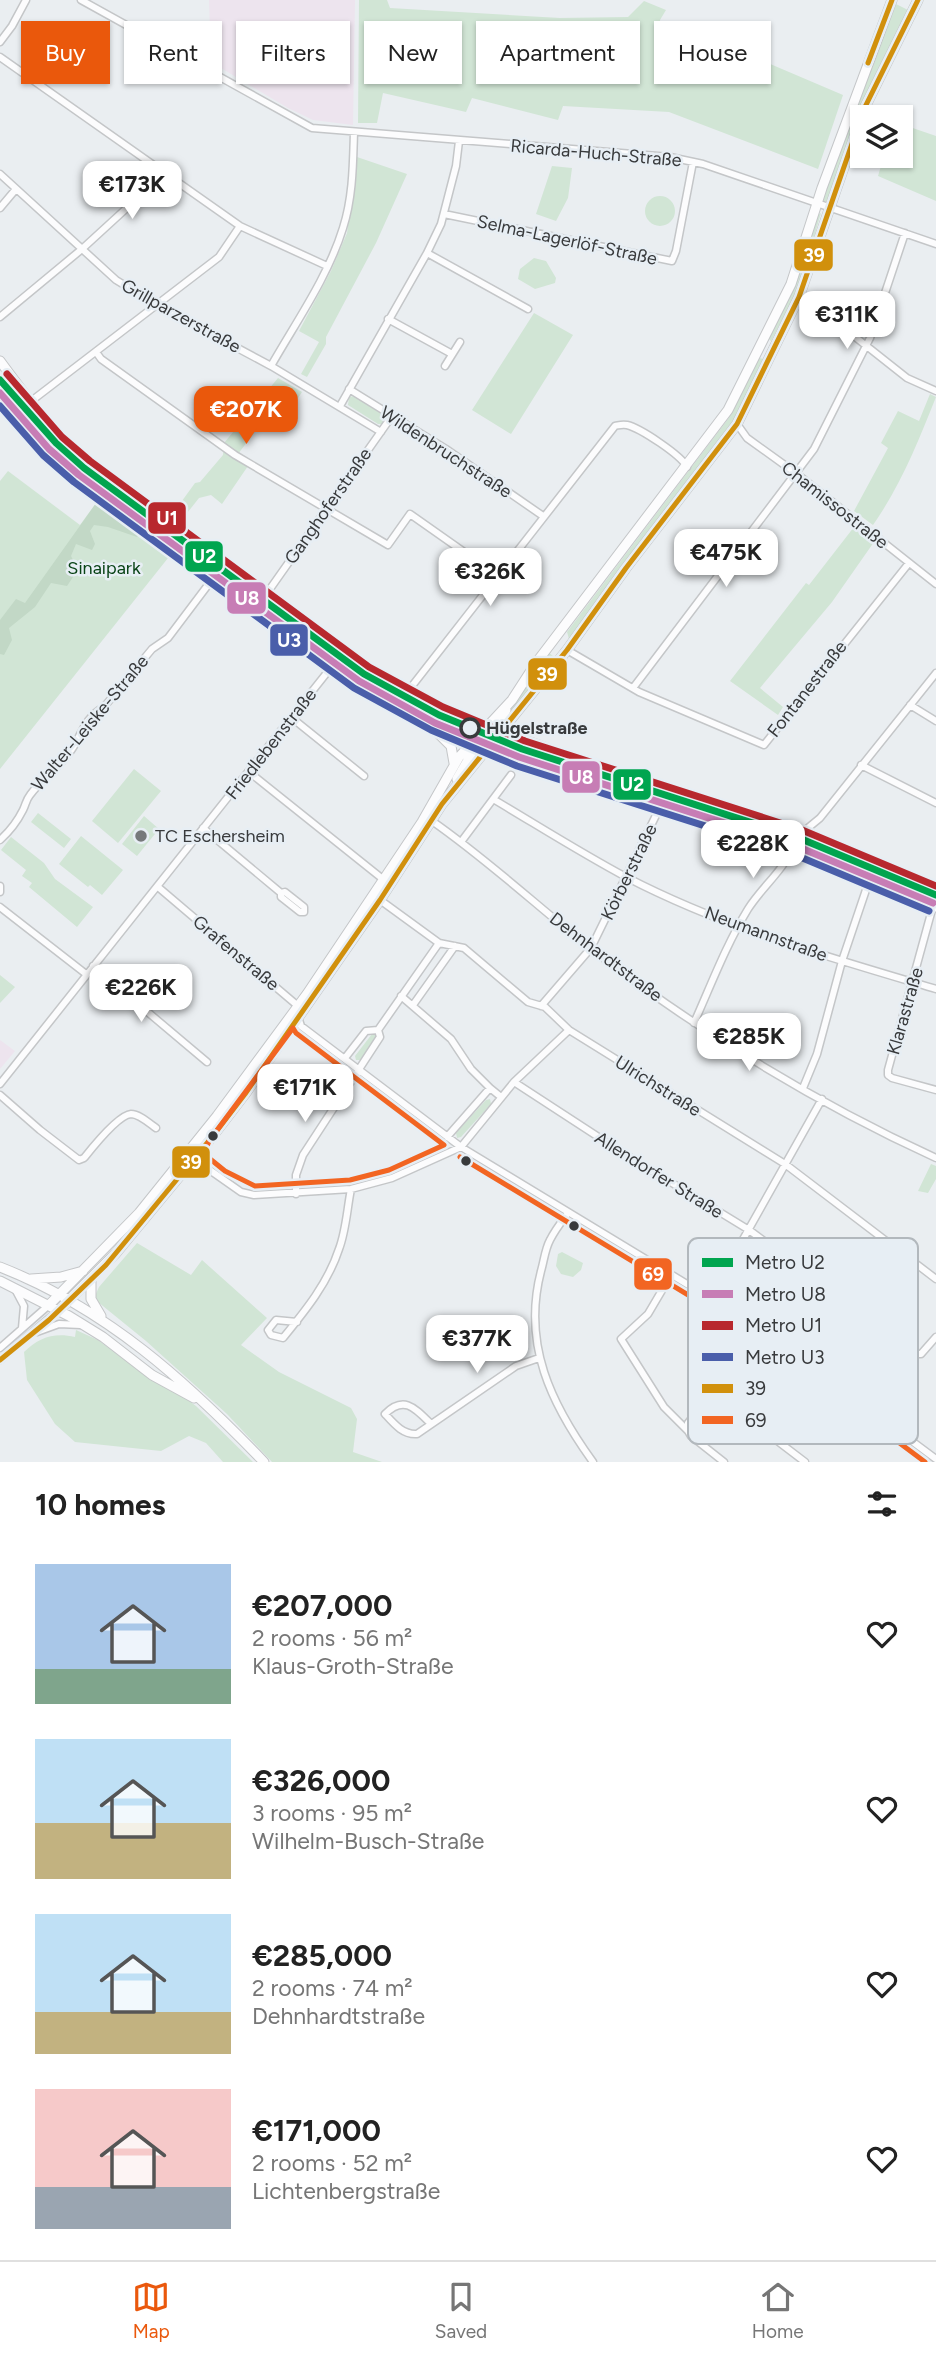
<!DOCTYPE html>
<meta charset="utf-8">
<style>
body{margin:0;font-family:Figtree,sans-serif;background:#f6f6f6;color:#222;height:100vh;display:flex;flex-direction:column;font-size:26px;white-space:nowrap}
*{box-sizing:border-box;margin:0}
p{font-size:23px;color:#767676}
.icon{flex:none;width:38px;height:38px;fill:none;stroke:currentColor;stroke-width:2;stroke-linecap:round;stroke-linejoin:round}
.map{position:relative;height:1462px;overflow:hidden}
.sheet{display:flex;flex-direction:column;background:#fff;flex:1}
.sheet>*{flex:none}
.hud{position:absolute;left:21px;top:21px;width:894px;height:63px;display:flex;gap:14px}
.buttons{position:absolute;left:850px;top:105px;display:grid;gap:14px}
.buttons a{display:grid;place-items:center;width:63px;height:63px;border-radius:0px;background:#fff;box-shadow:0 2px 5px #0004;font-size:35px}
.price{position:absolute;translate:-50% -60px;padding:0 16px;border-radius:14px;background:#fff;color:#222;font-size:23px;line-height:46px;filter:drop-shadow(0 2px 4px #0008)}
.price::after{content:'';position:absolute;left:50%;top:42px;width:21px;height:16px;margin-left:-10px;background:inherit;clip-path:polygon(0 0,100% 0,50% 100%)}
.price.active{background:#ea580c;color:#fff}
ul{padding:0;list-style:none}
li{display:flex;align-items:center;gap:21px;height:175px;padding:0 35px}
li span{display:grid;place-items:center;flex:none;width:196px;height:140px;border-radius:0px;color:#555}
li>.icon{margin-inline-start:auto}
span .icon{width:84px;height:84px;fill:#fffc;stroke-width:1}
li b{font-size:30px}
h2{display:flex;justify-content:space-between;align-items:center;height:84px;padding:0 35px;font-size:30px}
.pill{padding:0 24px;border-radius:0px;background:#fff;box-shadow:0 2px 5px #0004;font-size:24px;line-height:63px}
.pill.active{background:#ea580c;color:#fff}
.tabs{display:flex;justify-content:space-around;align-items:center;height:98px;border-top:2px solid #e0e0e0;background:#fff;font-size:19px;color:#767676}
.tabs a{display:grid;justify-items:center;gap:4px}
.tabs .active{color:#ea580c}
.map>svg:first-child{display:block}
</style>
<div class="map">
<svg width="936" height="1462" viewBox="0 0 936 1462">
<rect width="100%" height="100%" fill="#eaeef1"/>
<path fill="#ede4ee" d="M209 0H355L353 125 313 120 288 108 211 62Z
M661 22 727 25 726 55 689 56 662 33Z
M60 29 80 43 50 85 30 71Z
M0 1040 15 1051 0 1069Z"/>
<path fill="#d1e5d5" d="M359 0H387L390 8 560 18 628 17 644 1 666 10 660 20 661 33 690 57 728 56 729 44 765 43 761 60 843 95 818 169 669 112 563 106 558 120 472 98 466 112 383 93 377 123H358Z
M894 3 910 11 828 200 824 202 822 201 855 105Z
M901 124 936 136V201L878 176 884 156H901Z
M357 157 407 174 376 243 326 337V344L307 377 301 374 319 342 299 331 331 271 347 233Z
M552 166 572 168 568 198 556 221 536 214Z
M645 211a15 15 0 1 1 30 0a15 15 0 1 1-30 0Z
M821 213 800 285 771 341 768 338 817 215Z
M534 258 546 261 556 278 555 283 535 289 518 279 520 269Z
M534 313 573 335 511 434 472 410Z
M759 358 764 359 730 429 573 638 569 639 567 632 728 419Z
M278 378 302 392 279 427 257 429 235 458 248 466 222 504 211 495 199 498 180 522 171 516 195 483 200 482 223 455 224 443Z
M930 394 936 397C918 442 901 485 873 525L854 511 888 448 881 443 898 411 919 421Z
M354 396 385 415 386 418 382 424H378L348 405 349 397Z
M8 471 80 525 99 499 172 553 0 769V481Z
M854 527 874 542 832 602 760 688 783 707 778 715 730 681 806 583 809 585Z
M549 653 553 656 504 723 502 721Z
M134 769 161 791 118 843 92 821Z
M38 813 71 839 64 848 31 822Z
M144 816 159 829 137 856 122 844Z
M81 836 123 870 102 895 90 885 88 887 59 864Z
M11 837 44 863 55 879 93 907 77 927 29 887 32 883 22 876 26 870 1 850Z
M0 975 15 987 0 1003Z
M376 1033 377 1038 360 1060H356L355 1056 372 1034Z
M490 1099 491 1104 461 1137 457 1138 456 1133 486 1100Z
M931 1164 936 1166V1179L928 1193 918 1191Z
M137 1243 191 1275 202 1260 267 1318 241 1345 279 1372 351 1408 357 1419 353 1452 382 1462H272L227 1414 146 1341 98 1302 95 1296 99 1287Z
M562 1252 583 1263 581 1270 573 1277 561 1274 556 1266 558 1254Z
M76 1330 98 1340 145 1375 177 1392 196 1406 253 1462H223L206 1443 189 1436 161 1451 75 1442 55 1424 27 1380 24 1352C39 1337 55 1332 75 1337Z"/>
<path fill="#c2d8c6" d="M99 499 142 531 137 537 108 527 94 525 90 531 95 544 92 550 76 544 71 556 75 564 73 577 67 586 51 583 35 607 9 628 12 640 4 655 0 654V620L16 599 25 603Z"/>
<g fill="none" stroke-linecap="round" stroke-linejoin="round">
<g stroke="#c4c6c8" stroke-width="9">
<path id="street" d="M81 0 312 128 670 157 703 164 936 244
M0 42 12 26 26 0
M0 57 240 226 327 266
M0 174 116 280 157 305 271 366 381 432
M0 208 16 189
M444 214 672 261 676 251 693 162
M427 253 528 309
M799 297 811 302 907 378 936 391
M0 317 82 249 165 173
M388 319 452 354
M96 352 101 359 235 455 388 545 410 514 491 571 499 574
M271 366C296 322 328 277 343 228 353 197 353 164 354 132
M445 366 460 342
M349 389 446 449 543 516
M30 402 219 257 240 226
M340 406 427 253 441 224 456 166 459 141
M737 424 747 438 797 474 936 584
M265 596 392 416
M567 650 639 692 764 745 909 563
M633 688 814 449 870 338 905 233
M412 693V686L615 426C620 425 622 424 627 425 640 428 681 455 687 467
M910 705 936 721
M292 718 364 776
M861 765 936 803
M249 772 384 880
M493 799C537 825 581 853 626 877 724 928 831 958 936 989
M432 821C488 860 537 906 590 948 697 1030 814 1102 936 1158
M203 828 281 893
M803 832 820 818 936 673
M0 840C10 831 17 822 23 810 26 804 26 800 30 795 43 777 63 765 74 746 83 730 86 717 104 707L152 649 168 638 214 577
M461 842 511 775
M0 886V892
M158 887 298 1006V1017L301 1026 461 1147 761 1329 936 1459
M285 892 304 907V912H300L281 897V893Z
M380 900 439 943 464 948 528 1002 545 1007 569 1030 785 1164 936 1279
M933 906 888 1070V1075L892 1078 936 1090
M0 907 86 974
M93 966 207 1062
M401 996 451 1039 471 1069 490 1088
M413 1005 455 946
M541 1006 591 948 662 803
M694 1023C711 985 726 945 748 909 762 887 783 871 793 847
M345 1058 366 1031 378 1030
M514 1082 623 1153 749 1230 918 1354H921L936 1337
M0 1084 333 665
M803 1088 817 1054 842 961 870 878
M0 1095 40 1130 79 1160 84 1158C92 1148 118 1115 131 1114 139 1114 149 1123 156 1128
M447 1137 490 1088 501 1097
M194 1159 241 1192 254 1195 351 1189 392 1178 461 1147 514 1082 569 1030
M296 1194V1175L303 1155 380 1037 378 1030 439 943
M568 1213C562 1221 555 1230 550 1240 545 1249 544 1261 541 1271 522 1344 551 1404 593 1462
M671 1275 648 1314 621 1339 664 1407 688 1431
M15 1289 24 1306 22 1328
M710 1298 822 1099
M297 1322 276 1320 268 1330 271 1335 283 1338C305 1311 328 1283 339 1249 346 1231 347 1209 351 1189
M37 1332 59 1324 81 1325
M0 1348 49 1305
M0 1360 59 1310
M712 1391 805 1462
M431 1424C415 1408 404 1395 385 1414 394 1424 403 1435 417 1434L516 1366 539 1358
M724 1462 691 1436 688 1431V1423L761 1329"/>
</g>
<g stroke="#c4c6c8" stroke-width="11">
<path id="primary" d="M0 361C28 399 55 436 92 466 123 492 159 513 190 540L340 650 441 710 642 782 813 835 936 889
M0 400 48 453 65 467 144 525 164 543 183 554 360 686 430 726 477 745 780 842 936 907
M437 732 451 746 454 763
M503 753C494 737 497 726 506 710
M457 779 478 743
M0 1267C107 1309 186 1381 264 1462
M31 1279 61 1277 83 1271
M91 1280V1299L101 1316
M0 1281 69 1316 103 1337 152 1375 194 1398
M49 1305 139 1213 217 1116 307 994 422 822 459 757 512 700 536 663 728 410 791 284 822 188 892 0
M59 1310 116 1253 212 1137 245 1094 380 900 442 804 567 650 626 568 737 424 799 297 864 109 918 0"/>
</g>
<use href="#street" stroke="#fcfcfd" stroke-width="6"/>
<use href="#primary" stroke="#fcfcfd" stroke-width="9"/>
<g stroke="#e7eef4" stroke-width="10">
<path id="bus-1" d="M868 63 892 0
M0 1360 49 1320 106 1265 212 1137 245 1094 380 900 442 804 567 650 626 568 737 424 799 297 864 109 918 0"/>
</g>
<g stroke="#e7eef4" stroke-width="10">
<path id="bus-2" d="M293 1028 296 1033 444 1145 389 1170 350 1180 255 1186 225 1171 204 1154 209 1141Z
M460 1157 756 1336 925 1462"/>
</g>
<use href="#bus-1" stroke="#d1900c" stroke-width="5"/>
<use href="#bus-2" stroke="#f26522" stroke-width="5"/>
<g stroke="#e7eef4" stroke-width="12">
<path id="metro-1" d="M0 380 56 443 84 468 364 674 439 715 522 749 799 838 936 895"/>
</g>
<g stroke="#e7eef4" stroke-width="12">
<path id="metro-2" d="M0 393 49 449 79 475 359 681 435 723 519 757 796 846 933 903"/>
</g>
<g stroke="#e7eef4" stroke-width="12">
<path id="metro-3" d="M7 374 62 437 90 461 369 667 443 707 525 741 802 830 936 886"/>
</g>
<g stroke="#e7eef4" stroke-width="12">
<path id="metro-4" d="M0 406 43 455 74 482 354 688 431 730 517 766 793 854 929 911"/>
</g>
<use href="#metro-1" stroke="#00a54f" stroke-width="7"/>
<use href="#metro-2" stroke="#c77db5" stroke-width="7"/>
<use href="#metro-3" stroke="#b8282e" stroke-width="7"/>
<use href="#metro-4" stroke="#4a5eaa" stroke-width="7"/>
</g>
<circle fill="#e7eef4" stroke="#383a3c" stroke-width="3.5" cx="470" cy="728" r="9"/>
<circle fill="#76797b" stroke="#e7eef4" stroke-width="2.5" cx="141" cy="836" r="7"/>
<g fill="#383a3c" stroke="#e7eef4" stroke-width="2.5">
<circle cx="213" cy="1136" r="6"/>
<circle cx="466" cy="1161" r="6"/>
<circle cx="574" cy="1226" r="6"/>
</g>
<g text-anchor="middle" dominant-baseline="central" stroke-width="5" stroke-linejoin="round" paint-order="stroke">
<g font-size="18" fill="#383a3c" stroke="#e7eef4">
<text transform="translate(596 153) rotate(5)">Ricarda-Huch-Straße</text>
<text transform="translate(567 240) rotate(12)">Selma-Lagerlöf-Straße</text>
<text transform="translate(181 316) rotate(29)">Grillparzerstraße</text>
<text transform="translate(446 452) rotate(33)">Wildenbruchstraße</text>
<text transform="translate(835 505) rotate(38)">Chamissostraße</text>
<text transform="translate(328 506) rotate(-55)">Ganghoferstraße</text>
<text transform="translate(807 689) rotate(-52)">Fontanestraße</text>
<text transform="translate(90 723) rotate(-50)">Walter-Leiske-Straße</text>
<text transform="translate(271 744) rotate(-52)">Friedlebenstraße</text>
<text transform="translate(629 872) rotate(-64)">Körberstraße</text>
<text transform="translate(766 934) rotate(20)">Neumannstraße</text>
<text transform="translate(236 953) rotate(40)">Grafenstraße</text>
<text transform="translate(606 957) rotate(37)">Dehnhardtstraße</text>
<text transform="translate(905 1011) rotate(-74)">Klarastraße</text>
<text transform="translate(658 1086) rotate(32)">Ulrichstraße</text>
<text transform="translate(659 1175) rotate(32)">Allendorfer Straße</text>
</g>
<g font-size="18" fill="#094316" stroke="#e7eef4">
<text x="104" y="568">Sinaipark</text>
</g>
<g font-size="18" font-weight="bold" fill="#383a3c" stroke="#e7eef4" text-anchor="start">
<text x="486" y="728">Hügelstraße</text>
</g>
<g font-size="18" fill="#383a3c" stroke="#e7eef4" text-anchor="start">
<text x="155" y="836">TC Eschersheim</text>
</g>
</g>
<rect x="688" y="1238" width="230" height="206" rx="10" fill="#e7eef4" stroke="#b2b8bd" stroke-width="2"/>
<rect x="702" y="1258" width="31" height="9" fill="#00a54f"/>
<rect x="702" y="1290" width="31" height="8" fill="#c77db5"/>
<rect x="702" y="1321" width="31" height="9" fill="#b8282e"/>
<rect x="702" y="1353" width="31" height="8" fill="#4a5eaa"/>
<rect x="702" y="1384" width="31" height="9" fill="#d1900c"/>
<rect x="702" y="1416" width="31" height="8" fill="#f26522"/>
<g font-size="19" fill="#383a3c">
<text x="745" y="1269">Metro U2</text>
<text x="745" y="1301">Metro U8</text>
<text x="745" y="1332">Metro U1</text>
<text x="745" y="1364">Metro U3</text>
<text x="745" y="1395">39</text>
<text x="745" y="1427">69</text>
</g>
<g stroke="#e7eef4" stroke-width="2.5">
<rect x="793" y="238" width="41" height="34" rx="7" fill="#d1900c"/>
<rect x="147" y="501" width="40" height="34" rx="7" fill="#b8282e"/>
<rect x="184" y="540" width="40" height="33" rx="7" fill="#00a54f"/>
<rect x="226" y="581" width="41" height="34" rx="7" fill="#c77db5"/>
<rect x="269" y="623" width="40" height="34" rx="7" fill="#4a5eaa"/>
<rect x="527" y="657" width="41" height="34" rx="7" fill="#d1900c"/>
<rect x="561" y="760" width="40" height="34" rx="7" fill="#c77db5"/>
<rect x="612" y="768" width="40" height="33" rx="7" fill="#00a54f"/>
<rect x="171" y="1145" width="40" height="34" rx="7" fill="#d1900c"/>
<rect x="633" y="1257" width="40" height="34" rx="7" fill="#f26522"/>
</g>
<g font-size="19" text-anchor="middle" font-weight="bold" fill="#fff">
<text x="814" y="262">39</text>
<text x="167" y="525">U1</text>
<text x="204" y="563">U2</text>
<text x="247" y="605">U8</text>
<text x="289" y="647">U3</text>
<text x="547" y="681">39</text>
<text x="581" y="784">U8</text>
<text x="632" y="791">U2</text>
<text x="191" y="1169">39</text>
<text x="653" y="1281">69</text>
</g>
</svg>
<div class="buttons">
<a><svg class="icon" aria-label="layers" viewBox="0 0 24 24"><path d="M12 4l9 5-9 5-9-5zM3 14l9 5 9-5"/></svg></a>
</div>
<b class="price" style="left:132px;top:221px">€173K</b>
<b class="price" style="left:847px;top:351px">€311K</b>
<b class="price active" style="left:246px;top:446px">€207K</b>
<b class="price" style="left:726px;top:589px">€475K</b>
<b class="price" style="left:490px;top:608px">€326K</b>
<b class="price" style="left:753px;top:880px">€228K</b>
<b class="price" style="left:141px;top:1024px">€226K</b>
<b class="price" style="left:749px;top:1073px">€285K</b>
<b class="price" style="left:305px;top:1124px">€171K</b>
<b class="price" style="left:477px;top:1375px">€377K</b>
<div class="hud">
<a class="pill active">Buy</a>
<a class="pill">Rent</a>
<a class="pill">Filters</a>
<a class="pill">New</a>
<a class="pill">Apartment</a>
<a class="pill">House</a>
</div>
</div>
<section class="sheet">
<h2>10 homes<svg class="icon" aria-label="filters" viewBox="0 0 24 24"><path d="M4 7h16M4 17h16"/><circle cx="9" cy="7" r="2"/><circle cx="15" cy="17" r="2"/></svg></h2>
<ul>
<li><span style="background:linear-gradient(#a9c7e8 75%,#7fa58c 0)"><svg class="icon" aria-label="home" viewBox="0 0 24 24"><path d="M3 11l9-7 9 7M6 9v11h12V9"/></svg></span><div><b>€207,000</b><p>2 rooms · 56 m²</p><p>Klaus-Groth-Straße</p></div><svg class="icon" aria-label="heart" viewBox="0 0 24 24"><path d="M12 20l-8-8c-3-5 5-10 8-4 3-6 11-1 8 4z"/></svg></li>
<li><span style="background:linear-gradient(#bfe0f5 60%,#c2b280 0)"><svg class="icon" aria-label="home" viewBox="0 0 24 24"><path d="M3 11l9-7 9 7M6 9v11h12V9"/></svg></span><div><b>€326,000</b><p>3 rooms · 95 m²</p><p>Wilhelm-Busch-Straße</p></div><svg class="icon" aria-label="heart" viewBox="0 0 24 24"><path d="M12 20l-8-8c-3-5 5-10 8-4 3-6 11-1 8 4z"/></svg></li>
<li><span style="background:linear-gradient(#bfe0f5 70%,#c2b280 0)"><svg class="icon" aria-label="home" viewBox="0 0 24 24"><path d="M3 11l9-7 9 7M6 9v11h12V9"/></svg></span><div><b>€285,000</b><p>2 rooms · 74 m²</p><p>Dehnhardtstraße</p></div><svg class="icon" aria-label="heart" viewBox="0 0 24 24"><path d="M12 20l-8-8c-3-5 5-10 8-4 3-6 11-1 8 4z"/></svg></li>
<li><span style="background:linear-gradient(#f6c9c9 70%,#9aa5b1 0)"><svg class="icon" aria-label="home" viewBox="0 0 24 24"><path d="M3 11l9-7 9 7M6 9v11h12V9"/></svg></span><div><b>€171,000</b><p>2 rooms · 52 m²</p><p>Lichtenbergstraße</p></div><svg class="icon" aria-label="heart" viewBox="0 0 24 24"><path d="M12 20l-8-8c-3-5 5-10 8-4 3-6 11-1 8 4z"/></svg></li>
</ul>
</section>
<nav class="tabs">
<a class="active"><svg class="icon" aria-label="map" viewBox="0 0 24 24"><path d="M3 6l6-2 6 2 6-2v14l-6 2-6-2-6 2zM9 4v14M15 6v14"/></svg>Map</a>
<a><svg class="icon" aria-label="saved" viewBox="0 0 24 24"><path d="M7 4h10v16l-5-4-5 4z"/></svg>Saved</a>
<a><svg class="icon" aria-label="home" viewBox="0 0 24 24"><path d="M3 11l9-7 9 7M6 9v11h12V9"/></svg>Home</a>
</nav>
